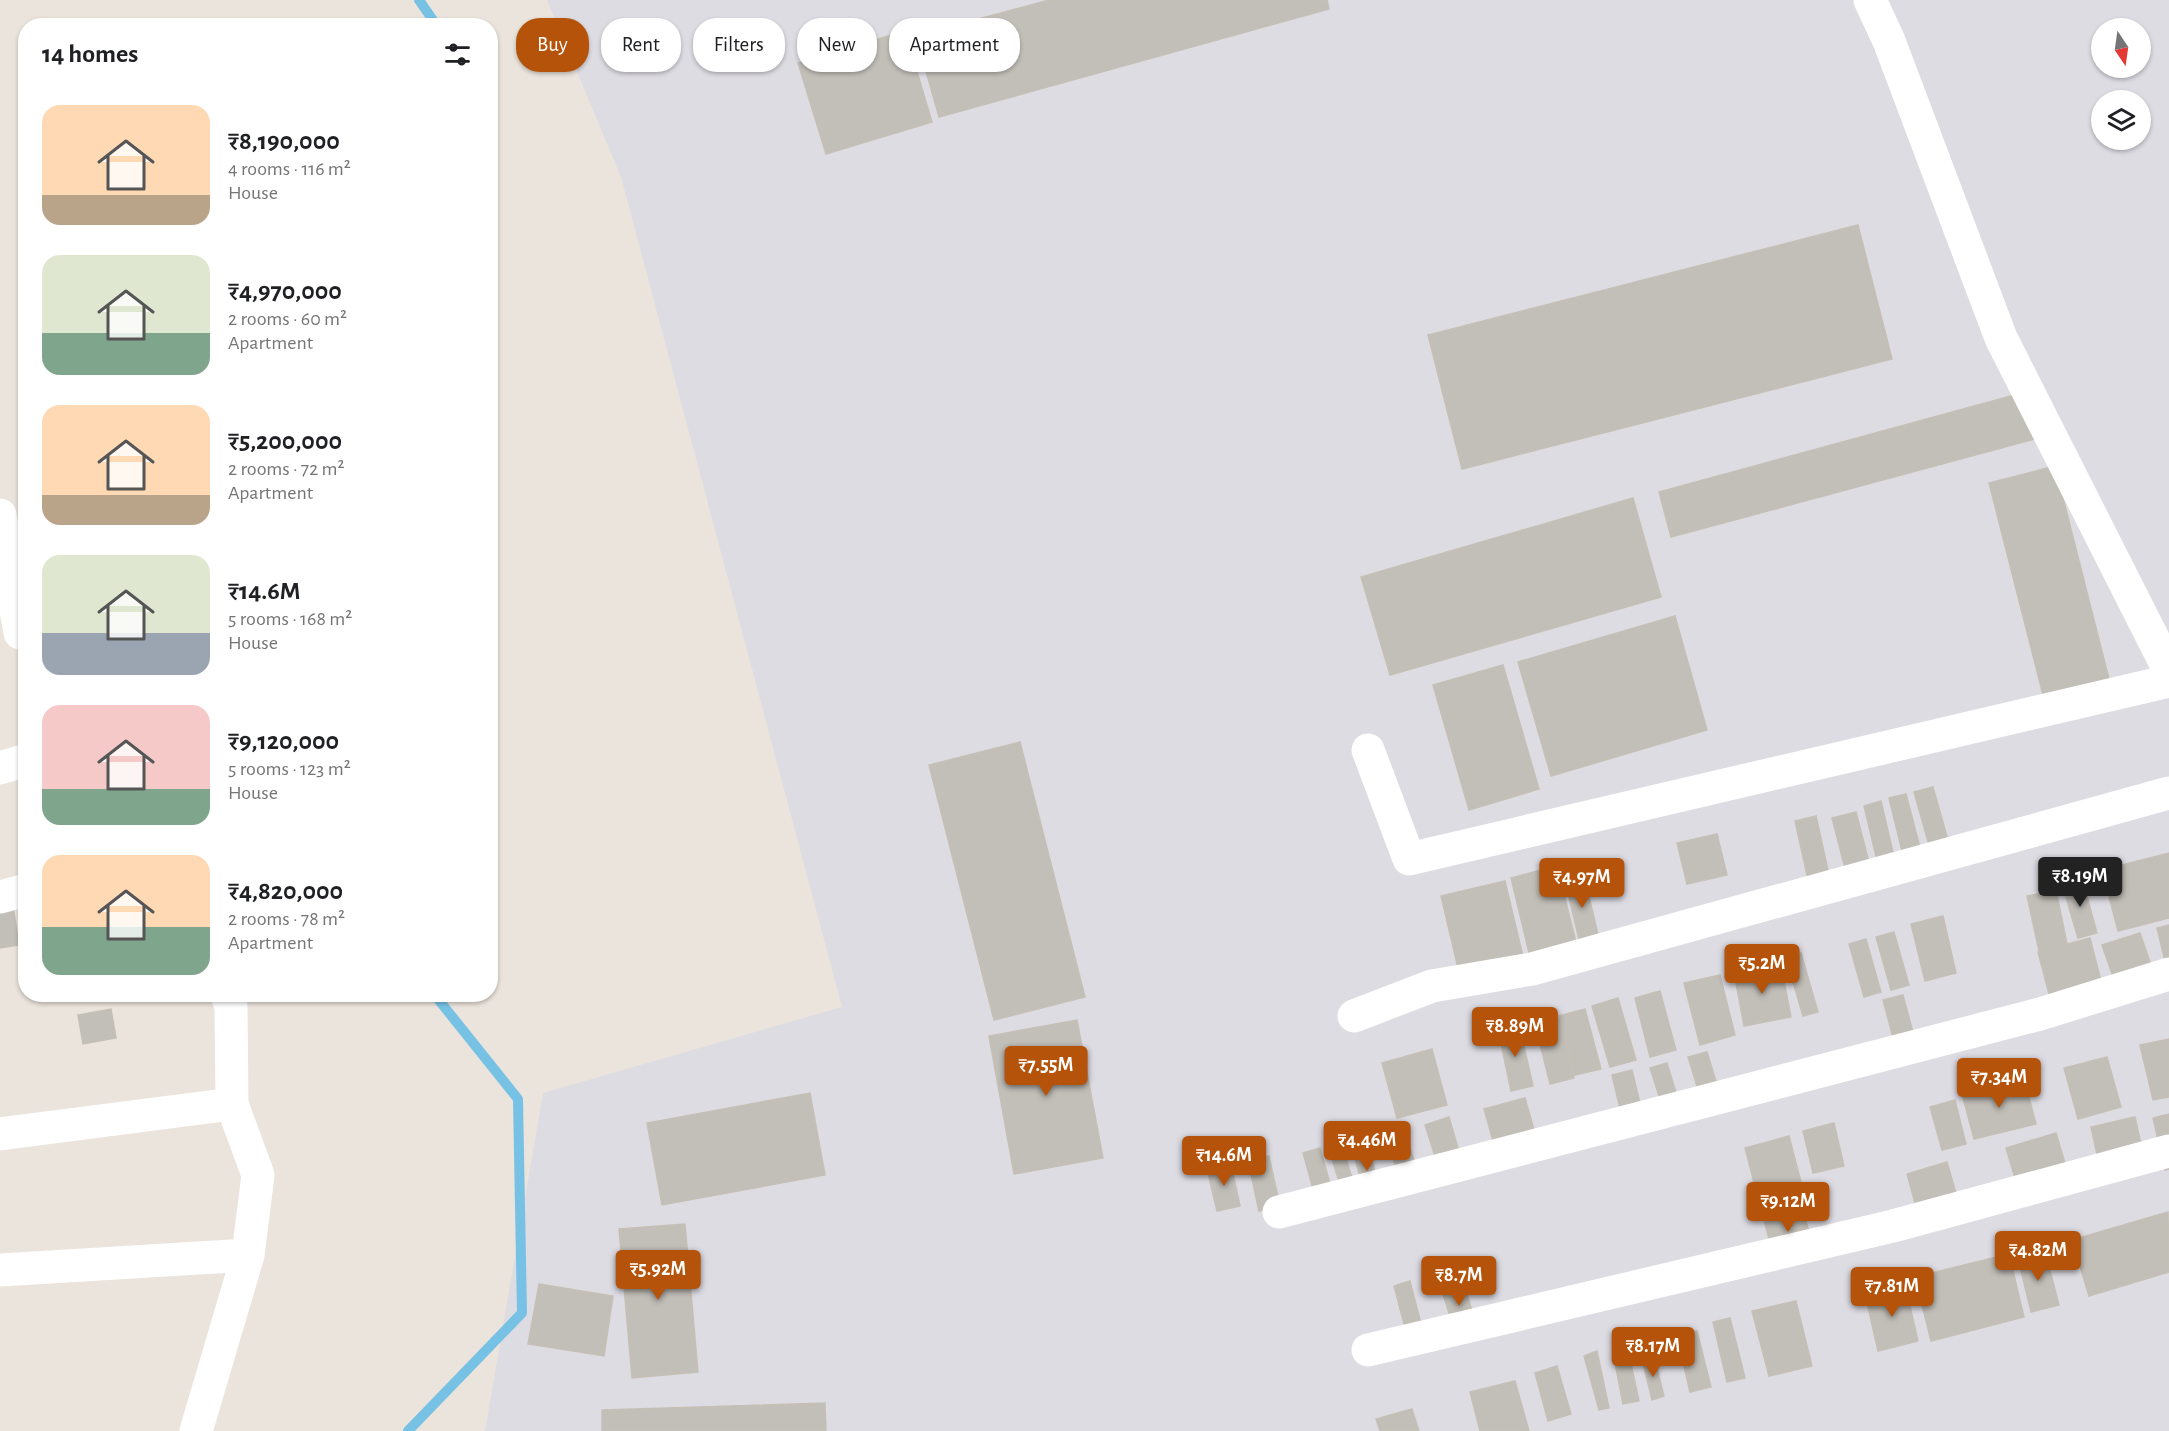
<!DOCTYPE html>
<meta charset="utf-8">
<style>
body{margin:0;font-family:"Alegreya Sans",sans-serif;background:#f2f2f2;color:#202124;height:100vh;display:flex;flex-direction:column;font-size:22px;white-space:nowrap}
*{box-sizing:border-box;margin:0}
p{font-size:20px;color:#757577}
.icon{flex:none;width:33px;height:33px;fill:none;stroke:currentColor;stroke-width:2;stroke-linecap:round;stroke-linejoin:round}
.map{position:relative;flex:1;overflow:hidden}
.sheet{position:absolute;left:18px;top:18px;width:480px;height:984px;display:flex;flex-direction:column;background:#fff;border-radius:24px;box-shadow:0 2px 4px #0004}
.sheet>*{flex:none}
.top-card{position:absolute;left:516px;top:18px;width:570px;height:54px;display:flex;gap:12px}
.needle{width:39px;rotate:167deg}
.fabs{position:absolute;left:2091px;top:18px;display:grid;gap:12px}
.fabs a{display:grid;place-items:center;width:60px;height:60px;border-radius:50%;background:#fff;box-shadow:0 2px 4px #0004;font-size:30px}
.price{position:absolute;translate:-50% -51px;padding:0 14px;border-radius:6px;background:#b45309;color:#fff;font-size:20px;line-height:39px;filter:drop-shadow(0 2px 3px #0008)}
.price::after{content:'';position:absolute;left:50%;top:36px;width:18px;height:14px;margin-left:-9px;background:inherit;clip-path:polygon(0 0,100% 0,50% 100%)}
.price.current{background:#222;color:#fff}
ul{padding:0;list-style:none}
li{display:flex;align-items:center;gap:18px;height:150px;padding:0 24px}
li span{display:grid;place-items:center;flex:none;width:168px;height:120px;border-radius:18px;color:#555}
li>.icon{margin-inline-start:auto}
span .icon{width:72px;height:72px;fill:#fffc;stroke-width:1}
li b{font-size:26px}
h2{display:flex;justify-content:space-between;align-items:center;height:72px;padding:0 24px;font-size:26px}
.tag{padding:0 21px;border-radius:24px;background:#fff;box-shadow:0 2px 4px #0004;font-size:21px;line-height:54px}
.tag.current{background:#b45309;color:#fff}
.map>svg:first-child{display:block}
</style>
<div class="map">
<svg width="2169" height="1431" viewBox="0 0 2169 1431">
<rect width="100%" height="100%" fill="#eae4dc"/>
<path fill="#dedce3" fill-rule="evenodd" d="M547 0H2169V1431H485L543 1093 842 1007 621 177ZM2102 28H2140V68H2102ZM2102 100H2140V140H2102Z"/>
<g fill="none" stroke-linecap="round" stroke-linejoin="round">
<path stroke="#77c2e4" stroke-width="10" d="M419 0 437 26
M408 1431 522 1313 518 1099 434 994"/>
</g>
<path fill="#c2beb8" stroke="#c5c0b6" stroke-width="1.5" d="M1049 0H1327L1329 9 939 117 916 36Z
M905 31 932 122 826 154 798 63Z
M1858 225 1892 359 1462 469 1428 335Z
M2022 393 2035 439 1671 537 1659 492Z
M2055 466 2109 679 2043 695 1989 483Z
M1633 498 1661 597 1390 675 1361 577Z
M1675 616 1707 730 1551 776 1518 662Z
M1503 665 1539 789 1469 810 1433 685Z
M1020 742 1085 997 994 1020 929 765Z
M1933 787 1950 847 1931 852 1914 792Z
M1906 794 1922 855 1904 859 1889 798Z
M1881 801 1896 865 1879 869 1864 806Z
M1856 812 1871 870 1847 876 1832 818Z
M1816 816 1832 888 1811 893 1795 821Z
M1717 834 1727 875 1687 884 1677 843Z
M2169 853V918L2118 931 2102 870Z
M1557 866 1578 950 1531 961 1511 878Z
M1582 867 1601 947 1582 952 1563 872Z
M2082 878 2097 933 2078 938 2062 884Z
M1505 881 1526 969 1462 985 1441 896Z
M2056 890 2067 944 2039 951 2027 896Z
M13 906 19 945 0 948V908Z
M1943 916 1956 973 1925 981 1911 924Z
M2169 925V978L2157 928Z
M1894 932 1909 985 1891 990 1876 937Z
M2140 933 2158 985 2120 997 2102 945Z
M2090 938 2106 1000 2054 1013 2038 952Z
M1866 939 1881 992 1864 997 1849 944Z
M1801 953 1818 1012 1803 1016 1786 958Z
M1781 965 1791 1017 1744 1026 1734 973Z
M1720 975 1735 1035 1700 1045 1684 983Z
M1660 991 1676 1050 1650 1057 1635 998Z
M1903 995 1918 1051 1898 1056 1883 1000Z
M1618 998 1636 1060 1610 1067 1592 1006Z
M111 1009 116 1038 83 1044 78 1015Z
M1585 1009 1601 1069 1575 1075 1559 1016Z
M1560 1018 1574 1078 1550 1084 1535 1024Z
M1077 1020 1103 1158 1014 1174 989 1036Z
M1519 1024 1533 1086 1511 1091 1498 1029Z
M2169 1039V1097L2153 1100 2140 1045Z
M1432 1049 1447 1105 1397 1118 1382 1063Z
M1707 1052 1723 1104 1704 1109 1688 1057Z
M2107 1057 2121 1107 2078 1119 2064 1068Z
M1667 1063 1685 1122 1669 1127 1650 1068Z
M1632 1070 1646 1128 1626 1134 1612 1075Z
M2024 1078 2036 1124 1974 1139 1962 1094Z
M810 1093 825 1175 662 1205 647 1123Z
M1525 1098 1538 1144 1497 1155 1484 1109Z
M1955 1100 1966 1144 1942 1150 1930 1107Z
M2169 1114V1169L2165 1170 2153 1118Z
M1449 1117 1463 1165 1440 1172 1425 1125Z
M2135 1117 2147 1172 2103 1182 2091 1127Z
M1834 1123 1844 1166 1813 1173 1803 1131Z
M1404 1131 1421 1180 1402 1186 1386 1137Z
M2056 1133 2070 1180 2020 1195 2006 1148Z
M1789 1136 1802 1186 1758 1198 1745 1148Z
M1340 1138 1358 1198 1345 1202 1327 1142Z
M1366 1140 1383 1199 1367 1203 1351 1144Z
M1320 1148 1334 1198 1317 1203 1303 1153Z
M1269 1156 1280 1206 1259 1211 1248 1161Z
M1947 1162 1962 1214 1921 1225 1907 1174Z
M1231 1164 1240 1206 1217 1211 1207 1169Z
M1801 1203 1815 1253 1776 1264 1762 1213Z
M2168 1212 2169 1272 2089 1296 2072 1240Z
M685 1224 698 1372 632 1378 619 1229Z
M2045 1251 2059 1305 2031 1312 2018 1258Z
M2009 1254 2024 1317 1931 1341 1915 1277Z
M1461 1275 1479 1333 1457 1339 1439 1281Z
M1410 1281 1424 1335 1408 1339 1394 1286Z
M539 1284 613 1296 604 1356 528 1344Z
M1905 1284 1918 1341 1878 1351 1865 1294Z
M1796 1301 1812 1366 1769 1376 1752 1311Z
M1730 1318 1745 1378 1727 1382 1713 1322Z
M1697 1331 1711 1387 1690 1392 1677 1336Z
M1628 1350 1639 1401 1623 1404 1613 1353Z
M1597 1351 1609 1408 1599 1410 1584 1356Z
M1654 1356 1664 1396 1652 1400 1642 1359Z
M1557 1366 1571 1414 1548 1421 1535 1373Z
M1515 1381 1529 1431H1480L1470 1392Z
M825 1403 826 1431H602V1410Z
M1412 1409 1419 1431H1380L1376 1419Z"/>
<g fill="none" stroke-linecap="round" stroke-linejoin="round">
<path stroke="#fff" stroke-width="33" d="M1870 0 1889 41 2001 338 2169 670
M0 515 20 633
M1368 750 1409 859 2169 681
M0 768 26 760
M0 897 26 890
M1354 1016 1432 986 1532 969 2169 793
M0 1134 232 1104
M1279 1212 2040 1014 2169 974
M0 1270 248 1255 258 1175 232 1104 231 1006 226 994
M1368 1350 1893 1226 2169 1151
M196 1431 248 1255"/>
</g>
</svg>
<div class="fabs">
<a><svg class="needle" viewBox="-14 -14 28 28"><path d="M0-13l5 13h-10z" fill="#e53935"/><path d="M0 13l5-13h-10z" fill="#757577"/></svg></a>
<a><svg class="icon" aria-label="layers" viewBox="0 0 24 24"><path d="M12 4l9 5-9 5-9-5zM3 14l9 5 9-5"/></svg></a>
</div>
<b class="price current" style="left:2080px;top:908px">₹8.19M</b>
<b class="price" style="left:1582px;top:909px">₹4.97M</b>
<b class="price" style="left:1762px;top:995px">₹5.2M</b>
<b class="price" style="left:1515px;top:1058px">₹8.89M</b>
<b class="price" style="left:1046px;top:1097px">₹7.55M</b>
<b class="price" style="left:1999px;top:1109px">₹7.34M</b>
<b class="price" style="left:1367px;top:1172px">₹4.46M</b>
<b class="price" style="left:1224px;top:1187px">₹14.6M</b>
<b class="price" style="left:1788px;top:1233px">₹9.12M</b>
<b class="price" style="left:2038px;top:1282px">₹4.82M</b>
<b class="price" style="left:658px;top:1301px">₹5.92M</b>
<b class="price" style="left:1459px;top:1307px">₹8.7M</b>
<b class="price" style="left:1892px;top:1318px">₹7.81M</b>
<b class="price" style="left:1653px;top:1378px">₹8.17M</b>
<div class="top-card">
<a class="tag current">Buy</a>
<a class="tag">Rent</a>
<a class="tag">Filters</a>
<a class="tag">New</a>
<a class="tag">Apartment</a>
</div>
<section class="sheet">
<h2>14 homes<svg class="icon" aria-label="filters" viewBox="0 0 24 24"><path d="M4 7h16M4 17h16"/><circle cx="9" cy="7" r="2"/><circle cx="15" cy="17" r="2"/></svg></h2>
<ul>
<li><span style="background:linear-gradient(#ffd9b3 75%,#b9a48a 0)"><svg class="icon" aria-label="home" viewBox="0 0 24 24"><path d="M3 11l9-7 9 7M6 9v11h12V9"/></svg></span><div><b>₹8,190,000</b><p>4 rooms · 116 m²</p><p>House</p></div></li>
<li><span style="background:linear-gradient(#dfe7d0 65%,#7fa58c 0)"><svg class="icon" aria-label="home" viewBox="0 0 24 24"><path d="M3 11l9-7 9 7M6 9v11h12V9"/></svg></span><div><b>₹4,970,000</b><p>2 rooms · 60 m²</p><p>Apartment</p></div></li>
<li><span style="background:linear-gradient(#ffd9b3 75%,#b9a48a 0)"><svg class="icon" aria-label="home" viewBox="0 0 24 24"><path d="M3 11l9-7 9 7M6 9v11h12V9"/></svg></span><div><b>₹5,200,000</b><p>2 rooms · 72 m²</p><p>Apartment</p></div></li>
<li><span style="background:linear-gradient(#dfe7d0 65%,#9aa5b1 0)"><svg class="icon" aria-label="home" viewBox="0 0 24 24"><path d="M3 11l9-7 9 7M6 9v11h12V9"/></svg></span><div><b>₹14.6M</b><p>5 rooms · 168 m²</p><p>House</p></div></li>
<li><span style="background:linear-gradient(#f6c9c9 70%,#7fa58c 0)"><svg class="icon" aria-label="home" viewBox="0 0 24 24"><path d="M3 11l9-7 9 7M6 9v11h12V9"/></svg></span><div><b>₹9,120,000</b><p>5 rooms · 123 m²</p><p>House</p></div></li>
<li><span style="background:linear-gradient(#ffd9b3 60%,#7fa58c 0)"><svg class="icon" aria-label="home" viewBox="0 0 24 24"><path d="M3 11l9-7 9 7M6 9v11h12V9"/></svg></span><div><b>₹4,820,000</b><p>2 rooms · 78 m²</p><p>Apartment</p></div></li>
</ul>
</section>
</div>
